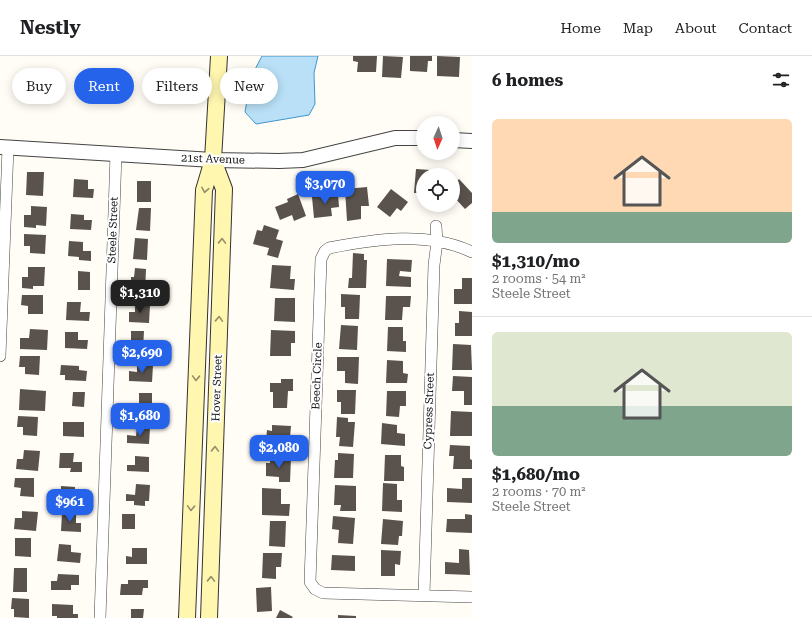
<!DOCTYPE html>
<meta charset="utf-8">
<style>
body{margin:0;font-family:"Roboto Serif",serif;background:#f2f2f2;color:#202124;height:100vh;display:flex;flex-direction:column;font-size:15px;white-space:nowrap}
*{box-sizing:border-box;margin:0}
p{font-size:13px;color:#757577}
.icon{flex:none;width:22px;height:22px;fill:none;stroke:currentColor;stroke-width:2;stroke-linecap:round;stroke-linejoin:round}
.map{position:relative;flex:1;overflow:hidden}
.panel{display:flex;flex-direction:column;background:#fff;width:340px}
.panel>*{flex:none}
.hud{position:absolute;left:12px;top:12px;width:380px;height:36px;display:flex;gap:8px}
.needle{width:26px;rotate:183deg}
.fabs{position:absolute;left:416px;top:60px;display:grid;gap:8px}
.fabs a{display:grid;place-items:center;width:44px;height:44px;border-radius:50%;background:#fff;box-shadow:0 2px 10px #0003;font-size:20px}
.price{position:absolute;translate:-50% -34px;padding:0 9px;border-radius:8px;background:#2563eb;color:#fff;font-size:13px;line-height:26px;filter:drop-shadow(0 1px 2px #0008)}
.price::after{content:'';position:absolute;left:50%;top:24px;width:12px;height:9px;margin-left:-6px;background:inherit;clip-path:polygon(0 0,100% 0,50% 100%)}
.price.selected{background:#222;color:#fff}
ul{padding:0;list-style:none}
li{display:grid;align-content:center;gap:8px;height:212px;padding:0 20px}
li+li{border-top:1px solid #e0e0e0}
li span{display:grid;place-items:center;height:124px;border-radius:6px;color:#555}
li>.icon{margin-inline-start:auto}
span .icon{width:72px;height:72px;fill:#fffc;stroke-width:1}
li b{font-size:17px}
h2{display:flex;justify-content:space-between;align-items:center;height:48px;padding:0 20px;font-size:17px}
.tag{padding:0 14px;border-radius:18px;background:#fff;box-shadow:0 2px 10px #0003;font-size:14px;line-height:36px}
.tag.selected{background:#2563eb;color:#fff}
header{display:flex;align-items:center;gap:24px;box-sizing:border-box;height:56px;padding:0 20px;background:#fff;border-bottom:1px solid #e0e0e0}
header strong{font-size:19px}
nav{display:flex;gap:22px;margin-inline-start:auto;font-size:14px}
main{display:flex;flex:1;min-height:0}
.map>svg:first-child{display:block}
</style>
<header>
<strong>Nestly</strong>
<nav><a>Home</a><a>Map</a><a>About</a><a>Contact</a></nav>
</header>
<main>
<div class="map">
<svg width="472" height="562" viewBox="0 0 472 562">
<rect width="100%" height="100%" fill="#fffdf5"/>
<path fill="#b9e0f7" stroke="#3f96cf" d="M262 0H318L314 17 315 48 309 59 256 68 245 56 251 21Z"/>
<path fill="#5a524d" d="M353 0H377L376 16H357L358 6 353 5Z
M383 0 403 1 401 22 382 21Z
M410 0H432V5H428L427 16 410 15Z
M437 0 460 1 459 21 437 20Z
M416 113 445 115V119H423V137H414Z
M27 116H44L43 140 26 139Z
M74 123 88 124V133H94L93 142 73 141Z
M459 123 472 137V147L465 153 453 140V129Z
M137 125H151V146H137Z
M367 131 369 150H361V163L347 165 345 133Z
M391 133 408 146 401 155 397 152 390 161 377 151Z
M298 138 306 160 294 165 292 159 280 164 275 151 288 146 287 143Z
M338 138 339 151 331 152 332 160 314 162 312 141Z
M31 150 47 151 46 170 36 169V172L24 171V159H31Z
M139 152H151L150 175 136 174Z
M71 158 84 159V164H92L91 174 70 173Z
M264 169 279 174 276 183 283 185 278 202 267 199 269 192 253 188 257 174 262 175Z
M24 178 46 179 45 198 30 197V190H24Z
M135 182 148 183 147 204 133 203Z
M69 185 83 186V195H91V205L79 204V201L68 200Z
M353 197 364 198V204H367L366 232H348L349 222H352Z
M387 203 412 204 411 216 400 215 399 220 411 221V231L386 230Z
M272 209 291 210 290 223H295L294 234 270 232Z
M28 211H45L44 230H33V233L22 232V221H28Z
M135 212 146 213 145 236 131 235V221H134Z
M78 215 90 216V234H78Z
M462 222H472V248H454V233H462Z
M341 238 360 239 359 263H345V251H341Z
M22 239H43V258H28V250L21 249Z
M386 240H411L410 251H403L402 264H385Z
M275 242H295V266L274 265Z
M67 246H81L80 256H90L89 265 66 264Z
M135 248 150 249 149 267 129 266V256H135Z
M459 255 472 256V280H455V267H459Z
M341 269 358 270 357 294 339 293Z
M388 271H403V285H406V296L387 295Z
M30 273 48 274 47 294 20 293V282H29Z
M271 274 295 275V287H291V300H270Z
M131 275H144L143 293H131Z
M65 276H78V284H88L87 293 65 292Z
M453 288 471 289 472 314H452Z
M20 300H40L39 319 25 318V311H19Z
M337 301H359L358 328 345 327V315H337Z
M387 304 403 305V317L408 318 407 327H386Z
M137 308 153 309 152 326 129 325V315L137 316Z
M61 309 79 310V314L87 315 86 325 65 324V319H60Z
M453 320 472 321V349H464V335H452Z
M281 323H293V335H288L287 352H273V336H270V327H281Z
M20 333 46 335 45 355 19 354Z
M337 334H356L355 358H341V346H337Z
M387 335H406V350H400L399 361 386 360Z
M73 336H85L84 351 72 350Z
M139 337H152V358L129 357 130 347H139Z
M451 355 472 356V380H450Z
M18 360 38 361 37 380 23 379V371H17Z
M337 361 348 362V366H355L353 391 339 390 340 381H336Z
M63 366H84V381L63 380Z
M382 367 397 369V377L405 378V390L381 388Z
M272 369 291 370 289 393 271 391 272 385H266L267 374 272 375Z
M137 371 150 372 149 388 127 387V379L136 380Z
M450 389 470 390V403L472 404V413H453L454 400H449Z
M24 394 40 395 38 415 16 413 17 403H23Z
M60 397H74L73 406H82V416H70L71 412H59Z
M338 397 354 398 353 422H334L335 404H338Z
M385 399H401V410L404 411V425H384Z
M135 400 149 401V416L127 415V409H135Z
M270 401 291 402 290 426H279V421L266 420V407H270Z
M15 422H34V441L20 440 21 432 14 431Z
M462 422H472V447L447 446V432L462 433Z
M383 427 397 428V444H402V456L382 455Z
M136 428 150 429 149 445H145V450L134 449V445H126V438L135 439Z
M335 429 356 430V455H340L341 449H334Z
M61 430 75 431V437H83V447L61 446Z
M262 432 281 433V448H290L289 460 262 459Z
M22 455 38 456 36 475 14 473 15 462H22Z
M62 457H76V467H81V476L61 475Z
M122 458H135V473H122Z
M465 458 472 459V477L446 476 447 463H465Z
M333 460 355 462 353 488 338 487 339 474 332 473Z
M383 463 403 465 402 480H399L398 489 381 488Z
M270 465H286L285 491 269 490Z
M15 482H31V501L15 500Z
M59 488 71 489V496L81 497 80 507 57 505Z
M132 492H147V508H126V500L132 501Z
M459 493 469 494 470 519 445 518V506L459 507Z
M381 494 401 495 400 509 395 508V520H381Z
M263 497H282L281 511H276V523L262 522Z
M332 499 355 500V515L331 514Z
M14 512H27V536H13Z
M58 518 79 519V529H71V534H51V525H57Z
M128 524H148V532H143L142 539H120L121 528H128Z
M271 531 272 555 257 556 256 532Z
M12 542 29 543V562L14 561V553H11Z
M52 548 73 549V558H78V562H57V560H52Z
M131 553H144L143 562H131Z
M280 554 293 561 292 562H276Z
M338 559 356 560V562H338Z"/>
<g fill="none" stroke-linecap="round" stroke-linejoin="round">
<g stroke="#444" stroke-width="12">
<path id="minor" d="M472 196C428 175 375 183 329 192L325 195 321 203 310 526 315 533 323 537 472 541
M0 300 8 92
M424 539 434 209 437 186 436 170
M100 562 116 98"/>
</g>
<g stroke="#444" stroke-width="16">
<path id="tertiary" d="M453 84 472 85
M0 91 213 104 279 105 303 104 395 82H423"/>
</g>
<g stroke="#333" stroke-width="18">
<path id="secondary" d="M187 562 204 134 213 104 219 0
M209 562 224 133 213 104"/>
</g>
<use href="#minor" stroke="#fff" stroke-width="11"/>
<use href="#tertiary" stroke="#fff" stroke-width="14"/>
<use href="#secondary" stroke="#fff6b0" stroke-width="16"/>
</g>
<defs><path id="oneway-chevron" d="M-2-3.5L2.5 0L-2 3.5" fill="none" stroke-width="1.6" stroke-linecap="round" stroke-linejoin="round"/></defs>
<g stroke="#948f68">
<use href="#oneway-chevron" transform="translate(205 134) rotate(100)"/>
<use href="#oneway-chevron" transform="translate(222 185) rotate(-88)"/>
<use href="#oneway-chevron" transform="translate(219 263) rotate(-88)"/>
<use href="#oneway-chevron" transform="translate(196 322) rotate(92)"/>
<use href="#oneway-chevron" transform="translate(215 393) rotate(-88)"/>
<use href="#oneway-chevron" transform="translate(191 452) rotate(92)"/>
<use href="#oneway-chevron" transform="translate(211 523) rotate(-88)"/>
</g>
<g text-anchor="middle" dominant-baseline="central" stroke-width="4" stroke-linejoin="round" paint-order="stroke">
<g font-size="11" fill="#111" stroke="#fff">
<text transform="translate(213 103) rotate(2)">21st Avenue</text>
<text transform="translate(113 174) rotate(-88)">Steele Street</text>
<text transform="translate(317 320) rotate(-88)">Beech Circle</text>
<text transform="translate(217 332) rotate(-88)">Hover Street</text>
<text transform="translate(429 355) rotate(-88)">Cypress Street</text>
</g>
</g>
</svg>
<div class="fabs">
<a><svg class="needle" viewBox="-14 -14 28 28"><path d="M0-13l5 13h-10z" fill="#e53935"/><path d="M0 13l5-13h-10z" fill="#757577"/></svg></a>
<a><svg class="icon" aria-label="locate" viewBox="0 0 24 24"><circle cx="12" cy="12" r="6"/><path d="M12 2v4M12 18v4M2 12h4M18 12h4"/></svg></a>
</div>
<b class="price" style="left:325px;top:149px">$3,070</b>
<b class="price selected" style="left:140px;top:258px">$1,310</b>
<b class="price" style="left:142px;top:318px">$2,690</b>
<b class="price" style="left:140px;top:381px">$1,680</b>
<b class="price" style="left:279px;top:413px">$2,080</b>
<b class="price" style="left:70px;top:467px">$961</b>
<div class="hud">
<a class="tag">Buy</a>
<a class="tag selected">Rent</a>
<a class="tag">Filters</a>
<a class="tag">New</a>
</div>
</div>
<section class="panel">
<h2>6 homes<svg class="icon" aria-label="filters" viewBox="0 0 24 24"><path d="M4 7h16M4 17h16"/><circle cx="9" cy="7" r="2"/><circle cx="15" cy="17" r="2"/></svg></h2>
<ul>
<li><span style="background:linear-gradient(#ffd9b3 75%,#7fa58c 0)"><svg class="icon" aria-label="home" viewBox="0 0 24 24"><path d="M3 11l9-7 9 7M6 9v11h12V9"/></svg></span><div><b>$1,310/mo</b><p>2 rooms · 54 m²</p><p>Steele Street</p></div></li>
<li><span style="background:linear-gradient(#dfe7d0 60%,#7fa58c 0)"><svg class="icon" aria-label="home" viewBox="0 0 24 24"><path d="M3 11l9-7 9 7M6 9v11h12V9"/></svg></span><div><b>$1,680/mo</b><p>2 rooms · 70 m²</p><p>Steele Street</p></div></li>
</ul>
</section>
</main>
